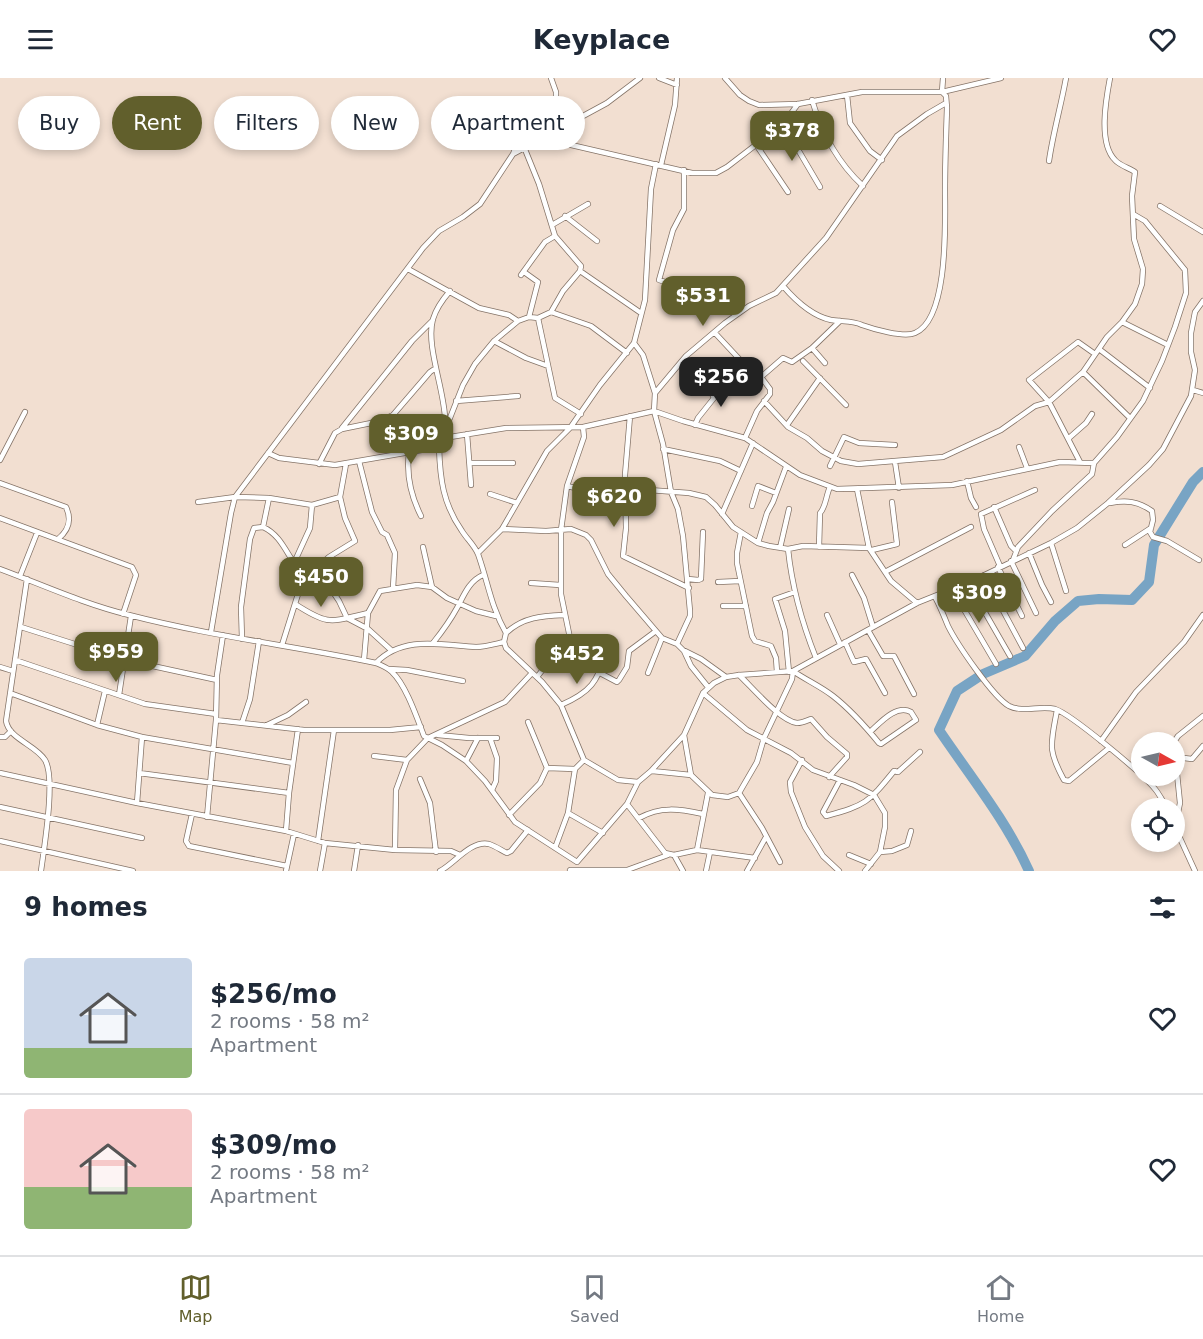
<!DOCTYPE html>
<meta charset="utf-8">
<style>
body{margin:0;font-family:"DejaVu Sans",sans-serif;background:#f6f6f7;color:#1f2937;height:100vh;display:flex;flex-direction:column;font-size:22px;white-space:nowrap}
*{box-sizing:border-box;margin:0}
p{font-size:20px;color:#747a83}
.icon{flex:none;width:33px;height:33px;fill:none;stroke:currentColor;stroke-width:2;stroke-linecap:round;stroke-linejoin:round}
.map{position:relative;height:793px;overflow:hidden}
.side{display:flex;flex-direction:column;background:#fff;flex:1}
.side>*{flex:none}
.hud{position:absolute;left:18px;top:18px;width:600px;height:54px;display:flex;gap:12px}
.needle{width:39px;rotate:98deg}
.buttons{position:absolute;left:1131px;top:654px;display:grid;gap:12px}
.buttons a{display:grid;place-items:center;width:54px;height:54px;border-radius:50%;background:#fff;box-shadow:0 3px 9px #0003;font-size:30px}
.price{position:absolute;translate:-50% -51px;padding:0 14px;border-radius:12px;background:#615f2c;color:#fff;font-size:20px;line-height:39px;filter:drop-shadow(0 2px 3px #0008)}
.price::after{content:'';position:absolute;left:50%;top:36px;width:18px;height:14px;margin-left:-9px;background:inherit;clip-path:polygon(0 0,100% 0,50% 100%)}
.price.active{background:#222;color:#fff}
ul{padding:0;list-style:none}
li{display:flex;align-items:center;gap:18px;height:150px;padding:0 24px}
li+li{border-top:2px solid #e0e1e3}
li span{display:grid;place-items:center;flex:none;width:168px;height:120px;border-radius:6px;color:#555}
li>.icon{margin-inline-start:auto}
span .icon{width:72px;height:72px;fill:#fffc;stroke-width:1}
li b{font-size:26px}
h2{display:flex;justify-content:space-between;align-items:center;height:72px;padding:0 24px;font-size:26px}
.pill{padding:0 21px;border-radius:27px;background:#fff;box-shadow:0 3px 9px #0003;font-size:21px;line-height:54px}
.pill.active{background:#615f2c;color:#fff}
header{display:flex;justify-content:space-between;align-items:center;height:78px;padding:0 24px;background:#fff;font-size:27px;font-weight:700}
.tabs{display:flex;justify-content:space-around;align-items:center;height:84px;border-top:2px solid #e0e1e3;background:#fff;font-size:16px;color:#747a83}
.tabs a{display:grid;justify-items:center;gap:3px}
.tabs .active{color:#615f2c}
.map>svg:first-child{display:block}
</style>
<header><svg class="icon" aria-label="menu" viewBox="0 0 24 24"><path d="M4 6h16M4 12h16M4 18h16"/></svg>Keyplace<svg class="icon" aria-label="heart" viewBox="0 0 24 24"><path d="M12 20l-8-8c-3-5 5-10 8-4 3-6 11-1 8 4z"/></svg></header>
<div class="map">
<svg width="1203" height="793" viewBox="0 0 1203 793">
<rect width="100%" height="100%" fill="#f2dfd1"/>
<g fill="none" stroke-linecap="round" stroke-linejoin="round">
<path stroke="#78a4c4" stroke-width="10" d="M1029 793C1006 742 970 698 939 652L957 613 983 596 1025 578 1055 543 1078 523 1099 521 1132 522 1149 504 1154 467 1193 404 1203 394"/>
<g stroke="#857468" stroke-width="6">
<path id="minor" d="M659 0 677 7
M725 0 740 17 749 23 759 27 798 26 862 14H942L1001 0
M847 17 850 45 870 73 882 82
M812 22C822 56 837 84 863 108
M783 46 820 109
M541 60 692 95H716L727 89 783 46 798 26
M757 68 788 114
M524 69 539 106 555 158 581 188 580 193
M513 76 517 66 556 24V14L551 0
M1049 83C1053 55 1061 28 1066 0
M661 87 675 27 677 0
M684 92V131L673 152 659 202 695 213
M1160 128 1203 154
M565 138 597 163
M552 147 588 126
M408 191 479 230 509 237 518 243
M524 194 538 204 529 239
M521 197 545 164 555 158
M783 208C795 222 812 238 831 242 841 244 852 242 862 247 873 251 904 260 915 255 949 241 945 143 945 113 945 85 946 58 947 30L946 18 942 14 943 0
M551 234 591 248 627 275
M538 240 555 320 581 336
M1122 244 1168 267
M715 255 743 285 761 299 770 311V316L757 333 745 360
M494 263 526 280 548 288
M634 265 643 277 655 315 654 333 663 366 671 414 678 431 683 458 690 533V538L677 566
M812 270 825 285
M1099 271 1150 310
M803 283 846 327
M1083 294 1130 340
M761 299 783 280 792 284 812 270 840 243
M1193 312 1203 315
M655 315 686 278 725 245 749 228 776 215 826 160 897 58 927 36 946 25
M456 323 518 318
M764 323 788 349 807 360 822 373 841 383 858 386 943 379 1001 352 1035 328 1049 324 1083 294 1107 259 1122 244 1135 226 1142 206 1143 191 1134 161 1132 118 1135 94C1129 90 1119 87 1115 82 1098 65 1106 21 1110 0
M630 338 625 397 626 450 623 478 689 510
M695 347 698 340 714 320 710 312
M787 347 820 300
M342 350 412 263 433 242
M446 350 463 307 475 286 494 263 518 243 529 239 538 240 551 234 563 213 580 193 641 235
M467 356 471 407
M444 360 506 350 583 349 654 333 683 343 745 360 800 397 837 411 952 407 1060 384 1094 385
M1069 360 1086 345 1092 336
M439 369C440 401 443 426 462 453 467 461 474 467 478 476 488 504 491 529 506 555L504 564 506 570 542 604 561 627 584 682 618 702 638 704
M1019 369 1027 390
M663 371 720 383 741 393
M268 375 279 380 335 387 439 369C459 339 423 276 433 241 436 231 443 221 450 213
M409 375C406 398 411 418 421 438
M0 382 25 334
M359 383 372 434 382 454 387 457 395 475 393 510
M895 384 899 410
M1080 384 1049 324 1029 302 1078 264 1095 276
M471 385H513
M319 386 335 355 342 351 381 343 393 337 430 294 436 290
M830 388 844 359 859 365 895 367
M967 403 971 420 976 429
M0 405 66 429C72 442 69 452 58 461
M567 408 597 415 616 425 626 427
M625 408 649 412 689 415 706 419 715 427 733 449 758 465 769 468 788 471 803 468 869 470 891 503 917 525
M857 411 869 470
M490 416 517 425
M198 424 235 419 269 420 312 427 340 419
M1110 425C1126 422 1138 423 1152 433L1153 442 1150 454 1153 459 1167 463 1199 482
M752 428 758 408 776 415
M994 429 1011 468 1016 473
M722 436 753 365
M0 440 132 489 136 497 123 536
M263 449 269 420
M502 451 546 453 571 451 586 457 591 462 608 496 626 518 662 560 677 566 684 573 691 588 708 609
M741 454 737 475V485L752 558 755 563 771 568 776 580 777 594
M758 465 767 435 773 424 786 389
M1051 465 1066 513
M1125 467 1151 450
M423 469 432 509
M819 469 820 435C826 429 826 417 830 409
M780 470 789 431
M788 471C792 509 802 545 816 580
M872 472 897 466 892 424
M478 475 502 451 547 373 570 350 600 307 634 265 645 222 651 111 656 86
M1029 475 1042 507 1051 524
M1013 482 1018 469 1052 433 1092 396 1094 385 1117 359 1143 323 1162 283 1175 249 1186 215 1185 192 1145 143 1133 136
M1011 483 1036 535
M294 485 310 450 312 427
M1000 488 984 451 981 436 1035 412
M998 489 1022 538
M0 491C43 507 84 526 129 537 210 558 294 568 376 585 381 587 388 590 392 594 406 607 417 640 424 658L442 667 466 683 485 703 515 744 577 784 627 726 638 704 651 693 684 657 703 615 714 605 726 599 739 597 793 593 917 525 972 503 1051 465 1077 450 1108 425 1149 387 1163 371 1191 318 1195 292 1191 274V255L1195 234 1203 223
M885 494 971 449
M309 496 331 511 339 523 347 540 368 551 391 572
M852 497 864 520 873 549
M984 497 1023 570
M20 498 37 455
M27 501 6 643C9 661 36 667 45 682 56 700 44 770 41 793
M688 501 698 502 701 501 703 454
M972 503 979 524 1010 578
M718 504 740 503
M531 505 560 507
M955 510 962 528 996 586
M935 519C940 528 944 538 948 548 957 566 993 619 1009 628 1023 635 1041 627 1055 631 1071 636 1143 696 1155 711 1160 717 1163 724 1167 730
M295 526C329 548 330 544 368 535
M723 528H746
M827 537 840 566
M21 549 125 582 217 602
M868 552 883 578H894L914 616
M211 554 231 435 235 419 423 170 439 153 463 139 480 126 513 76 607 25 640 0
M506 555C523 539 542 538 564 537
M242 561 241 529 250 461 254 450 263 449C285 459 288 484 306 499
M845 564 854 584 866 581 885 615
M433 565C441 555 451 541 457 530 464 517 469 503 483 497
M571 565 561 516V452L567 408 584 359 583 349
M282 567 299 513 306 499 329 479 355 463 345 440 340 419 346 386
M685 573 701 581 726 599
M15 582 145 626 216 636
M364 582 368 535 380 513 417 507 432 509 447 520 476 533 496 538
M376 585C403 557 441 567 476 569 485 569 495 566 504 564
M0 589 13 593
M389 591 407 592 463 603
M789 594 785 553 775 521 795 514
M600 595 617 604 619 602 627 589 629 573 656 553
M648 595 662 560
M739 597C752 609 780 643 797 645 802 645 806 643 811 641L827 659 847 676V679L829 699
M537 599C552 579 583 543 607 574 597 604 591 614 561 627
M10 615 97 647 142 659
M703 615 747 652 791 675 813 692 854 707 874 717 885 735V749L880 774 865 793
M119 617 131 538
M1057 632C1051 666 1047 671 1064 702L1069 703 1109 670
M216 642 304 652H390L421 649
M242 645 250 621 259 563
M97 647 105 613
M267 647 288 637 306 624
M438 657 469 660H497
M684 657 691 697 712 717 728 719 739 715 757 684 764 660 792 601 793 593C806 602 820 608 833 618 851 632 865 648 879 665L881 666 916 642 911 634C896 626 880 645 870 654
M0 659H5L11 653
M490 660 497 680 496 703 492 712
M1101 663 1136 614 1184 564 1203 537
M1174 664 1178 658 1203 638
M1174 666 1180 725 1175 749
M374 678 407 682
M1176 679 1192 681 1203 668
M802 682 790 704 791 714 805 749 823 778 839 793
M466 683 478 660
M547 690 575 691 584 682
M652 693 691 697
M0 695 137 725 286 753 325 765 395 772 451 773 460 777
M139 695 289 715
M420 701 430 725 436 774
M840 702 823 734 826 738C866 727 868 725 894 693L898 694 920 674
M739 715 762 750 780 784
M137 725 142 659 293 685
M627 726 665 775 674 777 697 772 755 780
M0 729 142 760
M568 735 603 755
M192 736 186 763 189 768 287 788
M509 737 540 705 547 690 528 644
M207 739 216 642 217 597 223 557
M639 740C661 728 679 731 703 736
M1174 747 1195 793
M286 753 289 715 298 651
M0 763 133 793
M318 763 334 652
M555 770 568 735 575 691
M395 772 396 712 407 682 428 660 505 624 532 595
M697 772 708 715
M880 774 892 773 907 767 911 753
M674 777 683 793
M849 777 871 786
M286 793 294 756
M320 793 325 765
M354 793 358 767
M440 793C455 785 471 762 489 766 495 768 501 772 507 775L511 773 528 752
M571 793 570 792H627L668 777
M706 793 710 774
M747 793 766 759"/>
</g>
<use href="#minor" stroke="#fff" stroke-width="4.5"/>
</g>
</svg>
<div class="buttons">
<a><svg class="needle" viewBox="-14 -14 28 28"><path d="M0-13l5 13h-10z" fill="#e53935"/><path d="M0 13l5-13h-10z" fill="#747a83"/></svg></a>
<a><svg class="icon" aria-label="locate" viewBox="0 0 24 24"><circle cx="12" cy="12" r="6"/><path d="M12 2v4M12 18v4M2 12h4M18 12h4"/></svg></a>
</div>
<b class="price" style="left:792px;top:84px">$378</b>
<b class="price" style="left:703px;top:249px">$531</b>
<b class="price active" style="left:721px;top:330px">$256</b>
<b class="price" style="left:411px;top:387px">$309</b>
<b class="price" style="left:614px;top:450px">$620</b>
<b class="price" style="left:321px;top:530px">$450</b>
<b class="price" style="left:979px;top:546px">$309</b>
<b class="price" style="left:116px;top:605px">$959</b>
<b class="price" style="left:577px;top:607px">$452</b>
<div class="hud">
<a class="pill">Buy</a>
<a class="pill active">Rent</a>
<a class="pill">Filters</a>
<a class="pill">New</a>
<a class="pill">Apartment</a>
</div>
</div>
<section class="side">
<h2>9 homes<svg class="icon" aria-label="filters" viewBox="0 0 24 24"><path d="M4 7h16M4 17h16"/><circle cx="9" cy="7" r="2"/><circle cx="15" cy="17" r="2"/></svg></h2>
<ul>
<li><span style="background:linear-gradient(#c9d6e8 75%,#8fb573 0)"><svg class="icon" aria-label="home" viewBox="0 0 24 24"><path d="M3 11l9-7 9 7M6 9v11h12V9"/></svg></span><div><b>$256/mo</b><p>2 rooms · 58 m²</p><p>Apartment</p></div><svg class="icon" aria-label="heart" viewBox="0 0 24 24"><path d="M12 20l-8-8c-3-5 5-10 8-4 3-6 11-1 8 4z"/></svg></li>
<li><span style="background:linear-gradient(#f6c9c9 65%,#8fb573 0)"><svg class="icon" aria-label="home" viewBox="0 0 24 24"><path d="M3 11l9-7 9 7M6 9v11h12V9"/></svg></span><div><b>$309/mo</b><p>2 rooms · 58 m²</p><p>Apartment</p></div><svg class="icon" aria-label="heart" viewBox="0 0 24 24"><path d="M12 20l-8-8c-3-5 5-10 8-4 3-6 11-1 8 4z"/></svg></li>
</ul>
</section>
<nav class="tabs">
<a class="active"><svg class="icon" aria-label="map" viewBox="0 0 24 24"><path d="M3 6l6-2 6 2 6-2v14l-6 2-6-2-6 2zM9 4v14M15 6v14"/></svg>Map</a>
<a><svg class="icon" aria-label="saved" viewBox="0 0 24 24"><path d="M7 4h10v16l-5-4-5 4z"/></svg>Saved</a>
<a><svg class="icon" aria-label="home" viewBox="0 0 24 24"><path d="M3 11l9-7 9 7M6 9v11h12V9"/></svg>Home</a>
</nav>
